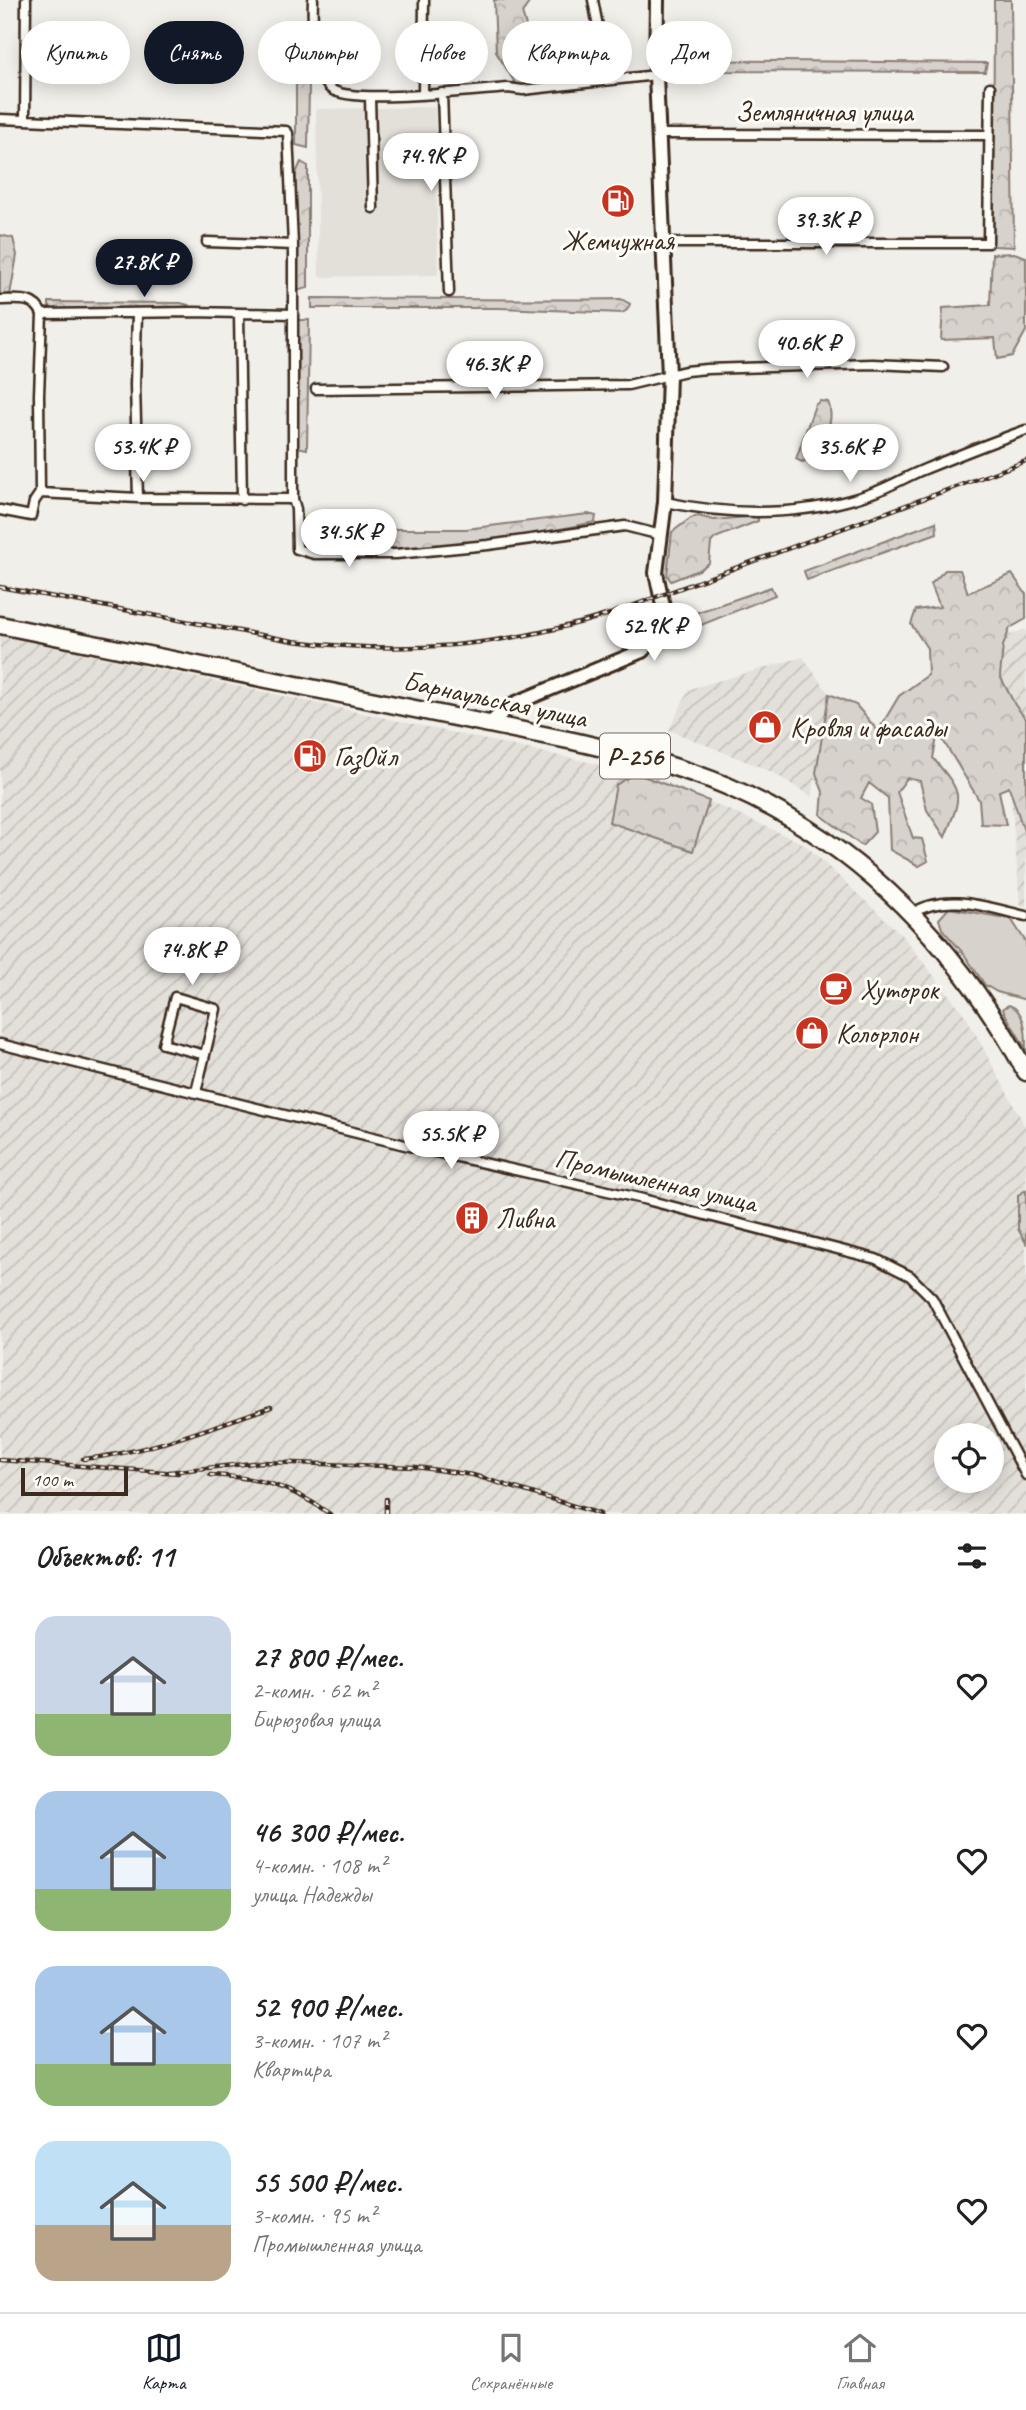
<!DOCTYPE html>
<html lang="ru">
<meta charset="utf-8">
<style>
body{margin:0;font-family:Caveat,sans-serif;background:#f2f2f2;color:#222;height:100vh;display:flex;flex-direction:column;font-size:26px;white-space:nowrap}
*{box-sizing:border-box;margin:0}
p{font-size:23px;color:#767676}
.icon{flex:none;width:38px;height:38px;fill:none;stroke:currentColor;stroke-width:2;stroke-linecap:round;stroke-linejoin:round}
.map{position:relative;height:1514px;overflow:hidden}
.panel{display:flex;flex-direction:column;background:#fff;flex:1}
.panel>*{flex:none}
.hud{position:absolute;left:21px;top:21px;width:985px;height:63px;display:flex;gap:14px}
.tools{position:absolute;left:934px;top:1423px;display:grid;gap:14px}
.tools a{display:grid;place-items:center;width:70px;height:70px;border-radius:50%;background:#fff;box-shadow:0 4px 18px #0003;font-size:35px}
.scale{position:absolute;left:21px;bottom:18px;width:107px;box-sizing:border-box;padding-left:7px;border:4px solid #3b2a1e;border-top:0;font-size:19px;line-height:24px;white-space:nowrap;color:#3b2a1e;-webkit-text-stroke:5px #fdfcf7;paint-order:stroke}
.price{position:absolute;translate:-50% -60px;padding:0 16px;border-radius:24px;background:#fff;color:#222;font-size:23px;line-height:46px;filter:drop-shadow(0 2px 4px #0008)}
.price::after{content:'';position:absolute;left:50%;top:42px;width:21px;height:16px;margin-left:-10px;background:inherit;clip-path:polygon(0 0,100% 0,50% 100%)}
.price.selected{background:#111827;color:#fff}
ul{padding:0;list-style:none}
li{display:flex;align-items:center;gap:21px;height:175px;padding:0 35px}
li span{display:grid;place-items:center;flex:none;width:196px;height:140px;border-radius:21px;color:#555}
li>.icon{margin-inline-start:auto}
span .icon{width:84px;height:84px;fill:#fffc;stroke-width:1}
li b{font-size:30px}
h2{display:flex;justify-content:space-between;align-items:center;height:84px;padding:0 35px;font-size:30px}
.pill{padding:0 24px;border-radius:32px;background:#fff;box-shadow:0 4px 18px #0003;font-size:24px;line-height:63px}
.pill.selected{background:#111827;color:#fff}
.tab-bar{display:flex;justify-content:space-around;align-items:center;height:98px;border-top:2px solid #e0e0e0;background:#fff;font-size:19px;color:#767676}
.tab-bar a{display:grid;justify-items:center;gap:4px}
.tab-bar .selected{color:#111827}
.map>svg:first-child{display:block}
</style>
<div class="map">
<svg width="1026" height="1514" viewBox="0 0 1026 1514">
<defs>
<pattern id="industrial-furrows" width="10" height="10" patternUnits="userSpaceOnUse" patternTransform="scale(1.75)"><rect width="10" height="10" fill="#e3e0da"/><path d="M-1 1l2-2M0 10L10 0M9 11l2-2" fill="none" stroke="#c4c0bb"/></pattern>
<pattern id="forest-crowns" width="20" height="18" patternUnits="userSpaceOnUse" patternTransform="scale(1.75)"><rect width="20" height="18" fill="#d7d2cc"/><path d="M2 6a3 3 0 1 1 6 0M12 15a3 3 0 1 1 6 0" fill="none" stroke="#b9b4af"/></pattern>
</defs>
<rect width="100%" height="100%" fill="#f1efea"/>
<filter id="ink" filterUnits="userSpaceOnUse"><feTurbulence type="fractalNoise" baseFrequency=".0143" numOctaves="2"/><feDisplacementMap in="SourceGraphic" scale="14" xChannelSelector="R" yChannelSelector="G"/><feConvolveMatrix kernelMatrix="1 2 1 2 8 2 1 2 1" color-interpolation-filters="sRGB"/></filter>
<g filter="url(#ink)">
<path fill="#e3e0da" d="M435 107 438 275 319 277 316 109Z"/>
<path fill="url(#industrial-furrows)" fill-rule="evenodd" d="M1026 629V906L1020 904 998 639Z
M0 635 653 776 804 844 902 935 967 1018 1026 1128V1514H0ZM947 1435H992V1480H947Z
M803 657 829 694 812 797 772 772 669 730 689 689Z"/>
<path fill="#d7d2cc" stroke="#897e75" stroke-width="2" d="M949 908 1011 919 1026 942V1000L997 992 985 985 964 954 942 929 939 919Z
M1009 1005C1026 1011 1026 1033 1026 1049L1004 1012 1003 1008Z"/>
<path fill="url(#forest-crowns)" stroke="#897e75" stroke-width="2" d="M494 0H531L522 13 528 32 543 51 575 81 517 86 496 52Z
M994 0H1011L1014 247 993 246Z
M672 60 987 63 985 72 674 71 668 66Z
M296 83 309 84 308 148 296 145Z
M301 162 308 166V288L295 291 296 173Z
M0 235 13 238 17 255 10 295H0Z
M1014 253 1026 257V331L1012 356 997 359 995 338 941 340 943 308 990 305 992 254Z
M312 298C415 298 518 301 621 299L630 304 627 310 622 313 499 308H312Z
M49 302 181 303 188 305 184 308 53 309 49 306Z
M297 320H309L307 449 297 447Z
M820 401 828 402C837 421 821 456 802 462L796 459 815 405Z
M588 514 596 516 595 522 482 545 329 551 319 547 326 529H466Z
M698 516 714 520 758 516V521L715 538 711 543 709 563 699 570 671 581 667 575 672 532 691 518Z
M936 522 937 533 807 580 804 571Z
M945 570H960L968 593 1012 574 1026 594V619L1010 628 1003 646 1000 676 1015 705 1026 719V832L1025 834 1009 787 999 791 1006 825 981 824 979 800 938 732 933 758C964 795 962 794 945 837L927 810 920 781 907 778 897 792 913 838 922 839 928 861 919 866 890 850 888 798 869 783 861 798 871 804 875 832 862 846 821 815 823 792 816 773 829 694 856 705 878 731 899 696 928 675 927 648 911 624 916 610 940 607 931 584Z
M771 587 775 595 674 636 675 620Z
M635 773 709 801 693 851 609 822 616 785Z
M1026 1190V1243L1018 1229V1195Z"/>
<g fill="none" stroke-linecap="round" stroke-linejoin="round">
<g stroke="#3b2a1e" stroke-width="13">
<path id="street" d="M313 0C312 22 313 74 331 89 351 105 478 90 508 88L523 90 656 75
M593 0 608 80
M442 93 449 292
M423 94 424 0
M370 98 373 208
M0 119 286 131 288 133 293 245V499L296 509 297 549 314 554H396L488 545 625 526 661 535
M25 119 26 0
M659 134 989 135
M207 242 293 245
M665 243H988L990 87
M0 300C17 300 34 296 42 314L193 312 293 314
M137 314 135 385 138 498
M239 314 242 500
M316 389 628 385 686 371 707 369 873 364 943 367
M40 493 39 395 42 314
M665 502C732 516 806 517 872 493 890 487 907 476 925 469 959 455 992 442 1026 430
M0 510 31 516 34 502 40 493 138 498 293 499
M911 914C946 891 989 908 1026 916
M0 1044 413 1147 643 1199 876 1259 910 1276 932 1298 1026 1475
M196 1092 216 1009 175 997 163 1044 205 1055"/>
</g>
<g stroke="#3b2a1e" stroke-width="18">
<path id="secondary" d="M489 724 511 705 642 651 661 633 666 620 656 573 665 502 669 375 656 75 657 0"/>
</g>
<g stroke="#3b2a1e" stroke-width="21">
<path id="highway" d="M0 625 573 741C625 753 677 765 727 786 861 844 957 946 1026 1072"/>
</g>
<use href="#street" stroke="#fdfcf7" stroke-width="8"/>
<use href="#secondary" stroke="#fdfcf7" stroke-width="12"/>
<use href="#highway" stroke="#fdfcf7" stroke-width="16"/>
<g stroke="#3b2a1e" stroke-width="4.5">
<path id="rail" d="M0 587 293 641C404 655 504 647 610 614L1026 461
M83 1459C148 1453 210 1427 271 1407
M0 1460 178 1473
M169 1472 262 1462 416 1467 473 1475 600 1514
M210 1475C258 1477 291 1486 330 1514
M386 1514V1499"/>
</g>
<use href="#rail" stroke="#fdfcf7" stroke-width="2" stroke-dasharray="5" stroke-linecap="butt"/>
</g>
</g>
<defs>
<g id="fuel-disc" transform="scale(1.75)"><circle r="9.5" fill="#c8321e" stroke="#fdfcf7"/><path d="M-5.5-6h7V0h2V4h1.3V-2.5L3-4.5l.8-.8L6-3V5H2.5V1h-1V6h-7ZM-4.2-4.7v3.2H.2V-4.7Z" fill="#fff"/></g>
<g id="shop-disc" transform="scale(1.75)"><circle r="9.5" fill="#c8321e" stroke="#fdfcf7"/><path d="M-5-2.5h2.3a2.7 3.5 0 0 1 5.4 0H5L5.5 6h-11ZM-1.5-2.5h3a1.5 2.3 0 0 0-3 0Z" fill="#fff"/></g>
<g id="cafe-disc" transform="scale(1.75)"><circle r="9.5" fill="#c8321e" stroke="#fdfcf7"/><path d="M-5.5-4.5H6V0H3Q3 3.5 0 3.5H-2.5Q-5.5 3.5-5.5 0ZM3-3.2v2h1.7v-2ZM-6 4.5H4V6H-6Z" fill="#fff"/></g>
<g id="building-disc" transform="scale(1.75)"><circle r="9.5" fill="#c8321e" stroke="#fdfcf7"/><path d="M-4-6H4V6H1V3H-1V6H-4ZM-2.5-4.3h1.7v1.8h-1.7ZM.8-4.3h1.7v1.8H.8ZM-2.5-1h1.7V.8h-1.7ZM.8-1h1.7V.8H.8Z" fill="#fff"/></g>
</defs>
<g fill-rule="evenodd">
<use href="#fuel-disc" x="618" y="201"/>
<use href="#shop-disc" x="765" y="727"/>
<use href="#fuel-disc" x="310" y="756"/>
<use href="#cafe-disc" x="836" y="989"/>
<use href="#shop-disc" x="812" y="1033"/>
<use href="#building-disc" x="472" y="1218"/>
</g>
<g text-anchor="middle" dominant-baseline="central" stroke-width="6" stroke-linejoin="round" paint-order="stroke">
<rect fill="#fdfcf7" stroke="#75695f" stroke-width="2" x="600" y="733.5" width="70" height="45" rx="5"/>
<g font-size="26" font-weight="bold" fill="#3b2a1e">
<text x="635" y="756">Р-256</text>
</g>
<g font-size="28" fill="#3b2a1e" stroke="#fdfcf7">
<text x="824" y="111">Земляничная улица</text>
<text transform="translate(495 699) rotate(12)">Барнаульская улица</text>
<text transform="translate(656 1180) rotate(13)">Промышленная улица</text>
</g>
<g font-size="28" fill="#3b2a1e" stroke="#fdfcf7" text-anchor="start">
<text x="618" y="240" text-anchor="middle">Жемчужная</text>
<text x="790" y="727">Кровля и фасады</text>
<text x="334" y="756">ГазОйл</text>
<text x="860" y="989">Хуторок</text>
<text x="836" y="1033">Колорлон</text>
<text x="496" y="1218">Ливна</text>
</g>
</g>
</svg>
<div class="tools">
<a><svg class="icon" aria-label="locate" viewBox="0 0 24 24"><circle cx="12" cy="12" r="6"/><path d="M12 2v4M12 18v4M2 12h4M18 12h4"/></svg></a>
</div>
<div class="scale">100 m</div>
<b class="price" style="left:431px;top:193px">74.9K ₽</b>
<b class="price" style="left:826px;top:257px">39.3K ₽</b>
<b class="price selected" style="left:144px;top:299px">27.8K ₽</b>
<b class="price" style="left:807px;top:380px">40.6K ₽</b>
<b class="price" style="left:495px;top:401px">46.3K ₽</b>
<b class="price" style="left:143px;top:484px">53.4K ₽</b>
<b class="price" style="left:850px;top:484px">35.6K ₽</b>
<b class="price" style="left:349px;top:569px">34.5K ₽</b>
<b class="price" style="left:654px;top:663px">52.9K ₽</b>
<b class="price" style="left:192px;top:987px">74.8K ₽</b>
<b class="price" style="left:451px;top:1171px">55.5K ₽</b>
<div class="hud">
<a class="pill">Купить</a>
<a class="pill selected">Снять</a>
<a class="pill">Фильтры</a>
<a class="pill">Новое</a>
<a class="pill">Квартира</a>
<a class="pill">Дом</a>
</div>
</div>
<section class="panel">
<h2>Объектов: 11<svg class="icon" aria-label="filters" viewBox="0 0 24 24"><path d="M4 7h16M4 17h16"/><circle cx="9" cy="7" r="2"/><circle cx="15" cy="17" r="2"/></svg></h2>
<ul>
<li><span style="background:linear-gradient(#c9d6e8 70%,#8fb573 0)"><svg class="icon" aria-label="home" viewBox="0 0 24 24"><path d="M3 11l9-7 9 7M6 9v11h12V9"/></svg></span><div><b>27 800 ₽/мес.</b><p>2-комн. · 62 m²</p><p>Бирюзовая улица</p></div><svg class="icon" aria-label="heart" viewBox="0 0 24 24"><path d="M12 20l-8-8c-3-5 5-10 8-4 3-6 11-1 8 4z"/></svg></li>
<li><span style="background:linear-gradient(#a9c7e8 70%,#8fb573 0)"><svg class="icon" aria-label="home" viewBox="0 0 24 24"><path d="M3 11l9-7 9 7M6 9v11h12V9"/></svg></span><div><b>46 300 ₽/мес.</b><p>4-комн. · 108 m²</p><p>улица Надежды</p></div><svg class="icon" aria-label="heart" viewBox="0 0 24 24"><path d="M12 20l-8-8c-3-5 5-10 8-4 3-6 11-1 8 4z"/></svg></li>
<li><span style="background:linear-gradient(#a9c7e8 70%,#8fb573 0)"><svg class="icon" aria-label="home" viewBox="0 0 24 24"><path d="M3 11l9-7 9 7M6 9v11h12V9"/></svg></span><div><b>52 900 ₽/мес.</b><p>3-комн. · 107 m²</p><p>Квартира</p></div><svg class="icon" aria-label="heart" viewBox="0 0 24 24"><path d="M12 20l-8-8c-3-5 5-10 8-4 3-6 11-1 8 4z"/></svg></li>
<li><span style="background:linear-gradient(#bfe0f5 60%,#b9a48a 0)"><svg class="icon" aria-label="home" viewBox="0 0 24 24"><path d="M3 11l9-7 9 7M6 9v11h12V9"/></svg></span><div><b>55 500 ₽/мес.</b><p>3-комн. · 95 m²</p><p>Промышленная улица</p></div><svg class="icon" aria-label="heart" viewBox="0 0 24 24"><path d="M12 20l-8-8c-3-5 5-10 8-4 3-6 11-1 8 4z"/></svg></li>
</ul>
</section>
<nav class="tab-bar">
<a class="selected"><svg class="icon" aria-label="map" viewBox="0 0 24 24"><path d="M3 6l6-2 6 2 6-2v14l-6 2-6-2-6 2zM9 4v14M15 6v14"/></svg>Карта</a>
<a><svg class="icon" aria-label="saved" viewBox="0 0 24 24"><path d="M7 4h10v16l-5-4-5 4z"/></svg>Сохранённые</a>
<a><svg class="icon" aria-label="home" viewBox="0 0 24 24"><path d="M3 11l9-7 9 7M6 9v11h12V9"/></svg>Главная</a>
</nav>
